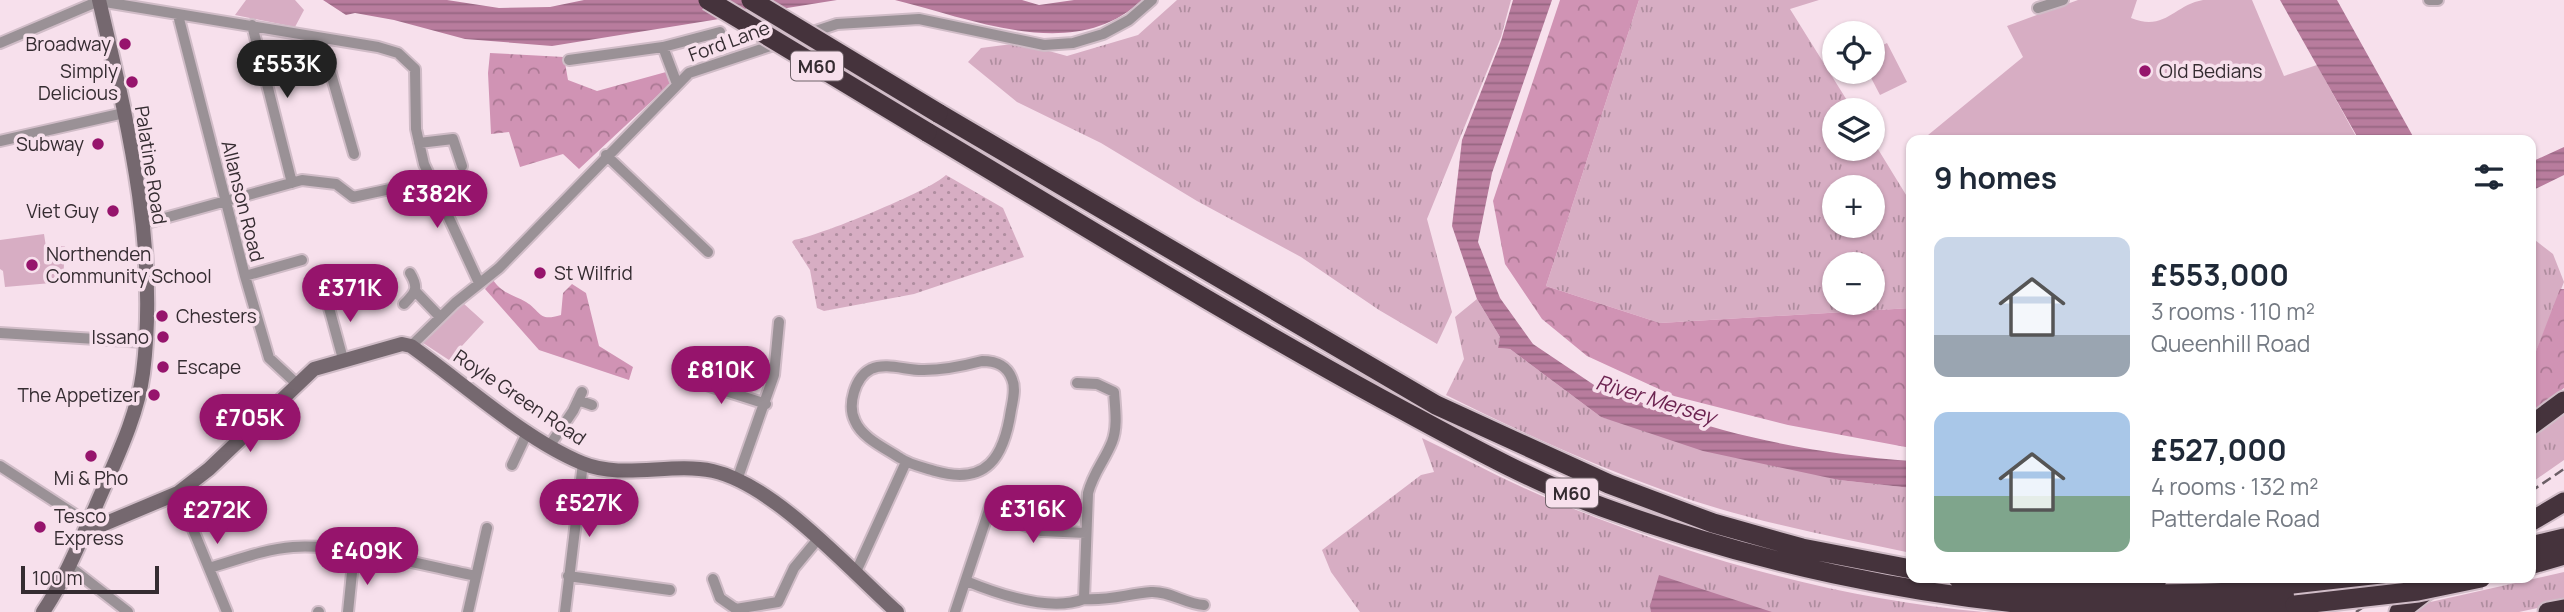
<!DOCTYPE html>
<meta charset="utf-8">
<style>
body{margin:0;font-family:Manrope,sans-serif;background:#f6f6f7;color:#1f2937;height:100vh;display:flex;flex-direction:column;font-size:26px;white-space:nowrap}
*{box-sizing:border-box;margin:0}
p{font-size:23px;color:#747a83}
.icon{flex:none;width:38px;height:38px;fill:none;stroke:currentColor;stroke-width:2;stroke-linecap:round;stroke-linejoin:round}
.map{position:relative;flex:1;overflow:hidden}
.details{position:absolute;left:1906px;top:135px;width:630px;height:448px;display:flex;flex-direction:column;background:#fff;border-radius:14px;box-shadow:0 2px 5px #0004}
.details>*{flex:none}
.fabs{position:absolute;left:1822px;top:21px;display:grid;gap:14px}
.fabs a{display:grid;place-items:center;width:63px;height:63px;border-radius:50%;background:#fff;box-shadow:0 2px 5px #0004;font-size:35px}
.scale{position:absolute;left:21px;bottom:18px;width:138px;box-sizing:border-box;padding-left:7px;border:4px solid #352c31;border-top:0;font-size:19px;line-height:24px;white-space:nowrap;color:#352c31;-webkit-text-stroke:5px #f7e0ec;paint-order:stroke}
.price{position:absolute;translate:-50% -60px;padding:0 16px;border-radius:24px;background:#96146c;color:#fff;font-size:23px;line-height:46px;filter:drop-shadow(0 2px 4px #0008)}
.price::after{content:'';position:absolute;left:50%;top:42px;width:21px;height:16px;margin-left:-10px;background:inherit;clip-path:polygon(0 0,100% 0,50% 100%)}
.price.selected{background:#222;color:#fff}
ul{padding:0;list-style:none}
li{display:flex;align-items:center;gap:21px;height:175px;padding:0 28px}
li span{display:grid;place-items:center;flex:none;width:196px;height:140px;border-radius:14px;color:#555}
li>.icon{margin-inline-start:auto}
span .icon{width:84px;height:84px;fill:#fffc;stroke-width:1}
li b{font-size:30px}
h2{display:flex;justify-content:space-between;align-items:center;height:84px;padding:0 28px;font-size:30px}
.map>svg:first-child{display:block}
</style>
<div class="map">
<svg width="2564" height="612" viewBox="0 0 2564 612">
<defs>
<pattern id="grass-tufts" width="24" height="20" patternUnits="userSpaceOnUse" patternTransform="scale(1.75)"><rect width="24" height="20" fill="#d7adc3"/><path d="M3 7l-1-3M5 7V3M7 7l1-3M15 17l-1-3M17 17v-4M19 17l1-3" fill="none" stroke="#af8d9f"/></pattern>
<pattern id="forest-crowns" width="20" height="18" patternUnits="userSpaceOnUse" patternTransform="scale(1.75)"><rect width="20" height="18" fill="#d093b4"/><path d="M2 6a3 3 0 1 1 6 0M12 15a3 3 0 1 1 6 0" fill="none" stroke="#aa7893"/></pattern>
<pattern id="garden-dots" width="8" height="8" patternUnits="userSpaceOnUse" patternTransform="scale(1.75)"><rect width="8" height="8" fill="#d7adc3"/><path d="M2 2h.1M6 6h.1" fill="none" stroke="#af8d9f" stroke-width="1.8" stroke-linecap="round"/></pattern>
<pattern id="water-rules" width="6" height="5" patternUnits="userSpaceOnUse" patternTransform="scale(1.75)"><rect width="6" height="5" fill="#b87c9d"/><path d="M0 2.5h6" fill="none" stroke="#966681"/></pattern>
</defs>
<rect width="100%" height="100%" fill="#f7e0ec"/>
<path fill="url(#grass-tufts)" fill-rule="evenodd" d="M1177 0H1511L1501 37 1427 219 1452 312 1437 344 1379 310 1301 257 1197 201 1101 143 1017 102 968 62 981 48 1020 43 1067 56 1138 35Z
M1639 0H1819L1790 9 1853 110H1834V149H1872L1873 141 1911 203V308L1660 323 1546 286ZM1834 187H1872V226H1834ZM1834 264H1872V303H1834Z
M2531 237 2553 254 2564 282 2531 364Z
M1477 299 1500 337 1498 348 1510 349 1601 417 1839 480 1911 488V553C1839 538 1765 524 1694 501 1609 472 1526 435 1446 395L1464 359 1455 317Z
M2564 408V460L2531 483 2530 432Z
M1422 438C1462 457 1502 479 1542 496 1681 554 1833 599 1984 612H1360L1331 572 1322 550 1421 475 1434 472Z
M2564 572V602L2519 612H2413L2426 603Z"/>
<path fill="url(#forest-crowns)" d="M1560 0H1639L1546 286 1660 323 1911 308V448L1788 425 1674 396 1587 356 1542 319 1505 264 1493 201Z
M490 53 564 57 568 80 597 91 666 72 670 84 579 169 563 154 520 167 509 132 491 134 488 73Z
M493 280C503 294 512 294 526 302 542 312 538 322 561 315L563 293 572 284 586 293 599 346 633 367 629 380 539 350 485 289Z
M2560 289H2564V388L2531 413V364Z"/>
<path fill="#d7adc3" d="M246 0H295L304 10 295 27 235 15Z
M2078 0H2137L2131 18C2165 32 2174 5 2203 0 2218 0 2236 0 2252 0L2284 76 2317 65 2358 140H1922L2023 57 2007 26Z
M1887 43 1907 82 1880 95 1868 72H1872L1873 50Z
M44 234 46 247 65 246 63 282 5 287 3 271 0 269V240Z
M463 303 484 322 449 360 420 341Z"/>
<path fill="url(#garden-dots)" d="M946 175 1003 208 1024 257 914 294 824 311 817 308 810 270 792 242 794 240C816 237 930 191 946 175Z"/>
<path fill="url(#water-rules)" d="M323 0H447L499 8 550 7 584 0H837L552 46 465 39 394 20 355 13 346 15Z
M895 0H1022L1039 5 1074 0H1142C1075 64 973 19 895 0Z
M1513 0H1552L1492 173 1478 242 1500 298 1533 344 1603 391H1612C1631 398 1649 406 1668 413 1745 440 1830 455 1911 461V488L1839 480 1703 451 1601 417 1510 349 1498 348 1500 337 1477 299 1452 226 1462 140 1501 41Z
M2280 0H2337L2415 140H2359Z
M2564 147V175L2531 191V162Z
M1659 575 1772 612H1651L1650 606Z"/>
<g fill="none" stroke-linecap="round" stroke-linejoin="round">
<g stroke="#d0bcc7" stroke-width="14">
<path id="street" d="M2429 0H2438
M2038 8 2063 0
M178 15 245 276 269 358 297 384
M252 25 292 183
M321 39 354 154
M0 43 99 1 378 47 398 53 415 69 416 129 424 164 479 283
M663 47 677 84
M569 60 663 47 720 32
M0 141 124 113
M419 143 453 139 462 166
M606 155 708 252
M143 224 302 180 336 184 353 197 432 180
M245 276 302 260
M416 292 440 317
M326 297 343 359
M404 304C416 292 419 288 410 273
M0 333 144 342
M411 346 455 303 499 268 689 73 837 24 919 19 1044 45 1073 43 1103 34 1129 20 1152 0
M982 361C996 361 1007 365 1012 379 1016 388 1013 400 1011 410 1004 457 987 486 935 471 923 467 910 465 900 458 885 448 862 438 855 421 847 405 855 377 871 369 887 362 908 371 924 370 944 370 963 366 982 361Z
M685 378 766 404
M578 400 592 405
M550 445 573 411 582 392
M512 465 528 431
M0 466 88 523
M737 480 774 375 779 322
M178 493 227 612
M989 513 1041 531 1086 533
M70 567 128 612
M209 568C237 560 265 549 293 547 342 543 426 566 476 576
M855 574 906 462
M568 576 670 590
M713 579 720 598 736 609 778 602 794 568 818 539
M966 581C1000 595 1051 612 1084 599L1088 493C1093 473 1105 460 1112 442 1118 427 1115 408 1114 392L1097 384 1077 383
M1084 599C1108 601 1127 594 1151 592 1170 591 1185 604 1204 605
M318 612H319
M348 612 354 553
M468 612 487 528
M565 612 583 463
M955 612 992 501"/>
</g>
<g stroke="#d0bcc7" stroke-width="18">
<path id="secondary" d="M88 523 104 524 178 493 209 469 314 369 402 344 411 346C463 383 524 439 582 463 623 480 670 462 713 471 775 485 850 570 897 612
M43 612C65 579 79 544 95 508 113 465 137 419 143 373 159 247 127 121 99 0"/>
</g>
<g stroke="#d0bcc7" stroke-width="23">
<path id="highway" d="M938 113 1436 405 1609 484 1713 523 1802 548 1911 569
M927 132C1078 222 1228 315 1382 399 1453 437 1526 479 1602 507 1752 562 1914 597 2073 608 2147 612 2221 609 2295 605
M2530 426 2564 401
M2530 522 2564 502
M2530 546 2564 538
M2530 565 2564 555
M1958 578C2084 601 2253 597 2379 578
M2099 579 2158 578
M2399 612 2431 587
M2548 612 2564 609"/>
</g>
<use href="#street" stroke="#9a9196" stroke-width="10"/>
<use href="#secondary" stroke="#75686f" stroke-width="14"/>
<use href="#highway" stroke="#45333c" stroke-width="19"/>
<path stroke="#6b5e65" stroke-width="2.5" stroke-dasharray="10 5" stroke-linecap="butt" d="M2530 492 2564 469
M2356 612 2406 578"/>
<g stroke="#d0bcc7" stroke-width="23" stroke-linecap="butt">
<path id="highway-bridge" d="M708 0 927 132
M751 0 938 113
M2295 605 2418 591 2481 578"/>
</g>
<use href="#highway-bridge" stroke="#45333c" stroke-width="19"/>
</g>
<g fill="#96146c" stroke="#f7e0ec" stroke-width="2.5">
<circle cx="125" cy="44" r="7"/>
<circle cx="2145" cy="71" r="7"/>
<circle cx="132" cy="82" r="7"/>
<circle cx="98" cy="144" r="7"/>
<circle cx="113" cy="211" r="7"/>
<circle cx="32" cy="265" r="7"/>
<circle cx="540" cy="273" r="7"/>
<circle cx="162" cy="316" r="7"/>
<circle cx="163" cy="337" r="7"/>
<circle cx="163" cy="367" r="7"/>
<circle cx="154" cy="395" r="7"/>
<circle cx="91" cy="456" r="7"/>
<circle cx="40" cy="527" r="7"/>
</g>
<g text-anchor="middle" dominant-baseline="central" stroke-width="7" stroke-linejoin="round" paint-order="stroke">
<g fill="#f7e0ec" stroke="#6f6269" stroke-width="2">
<rect x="791" y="51.5" width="52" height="29" rx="5"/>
<rect x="1546" y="478.5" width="52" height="29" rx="5"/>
</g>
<g font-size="18" font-weight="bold" fill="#352c31">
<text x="817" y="66">M60</text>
<text x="1572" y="493">M60</text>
</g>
<g font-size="19" fill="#352c31" stroke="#f7e0ec">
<text transform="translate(729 41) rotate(-20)">Ford Lane</text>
<text transform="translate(151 165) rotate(81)">Palatine Road</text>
<text transform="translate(243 201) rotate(76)">Allanson Road</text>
<text transform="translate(520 397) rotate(34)">Royle Green Road</text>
</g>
<g font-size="19" fill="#352c31" stroke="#f7e0ec" text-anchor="end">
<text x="111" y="44">Broadway</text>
<text x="118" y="71">Simply<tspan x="118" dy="22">Delicious</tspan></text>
<text x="2159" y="71" text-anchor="start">Old Bedians</text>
<text x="84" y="144">Subway</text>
<text x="99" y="211">Viet Guy</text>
<text x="46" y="254" text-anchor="start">Northenden<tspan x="46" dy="22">Community School</tspan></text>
<text x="554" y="273" text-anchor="start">St Wilfrid</text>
<text x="176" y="316" text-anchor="start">Chesters</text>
<text x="149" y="337">Issano</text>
<text x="177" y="367" text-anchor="start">Escape</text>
<text x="140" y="395">The Appetizer</text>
<text x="91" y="478" text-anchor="middle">Mi &amp; Pho</text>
<text x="54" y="516" text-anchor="start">Tesco<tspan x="54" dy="22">Express</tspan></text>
</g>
<g font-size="21" font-style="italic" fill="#6c2350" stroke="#f7e0ec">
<text transform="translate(1656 399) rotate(17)">River Mersey</text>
</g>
</g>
</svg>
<div class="fabs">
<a><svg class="icon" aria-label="locate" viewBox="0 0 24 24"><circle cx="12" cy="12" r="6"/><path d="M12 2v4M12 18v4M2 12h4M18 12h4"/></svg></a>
<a><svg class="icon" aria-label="layers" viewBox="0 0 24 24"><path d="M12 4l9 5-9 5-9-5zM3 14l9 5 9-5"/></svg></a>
<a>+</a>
<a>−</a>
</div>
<div class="scale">100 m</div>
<b class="price selected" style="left:287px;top:100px">£553K</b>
<b class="price" style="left:437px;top:230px">£382K</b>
<b class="price" style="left:350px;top:324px">£371K</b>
<b class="price" style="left:721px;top:406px">£810K</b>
<b class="price" style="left:250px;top:454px">£705K</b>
<b class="price" style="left:589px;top:539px">£527K</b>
<b class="price" style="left:1033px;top:545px">£316K</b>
<b class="price" style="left:217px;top:546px">£272K</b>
<b class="price" style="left:367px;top:587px">£409K</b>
<section class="details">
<h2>9 homes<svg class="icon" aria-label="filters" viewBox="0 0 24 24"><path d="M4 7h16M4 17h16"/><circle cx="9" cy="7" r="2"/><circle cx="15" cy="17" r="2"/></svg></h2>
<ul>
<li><span style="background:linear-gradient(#c9d6e8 70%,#9aa5b1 0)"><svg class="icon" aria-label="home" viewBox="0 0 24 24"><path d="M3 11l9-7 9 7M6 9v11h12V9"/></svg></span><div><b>£553,000</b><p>3 rooms · 110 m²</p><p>Queenhill Road</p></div></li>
<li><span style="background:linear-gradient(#a9c7e8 60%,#7fa58c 0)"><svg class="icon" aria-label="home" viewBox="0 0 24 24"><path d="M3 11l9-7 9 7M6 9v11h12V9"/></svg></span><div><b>£527,000</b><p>4 rooms · 132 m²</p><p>Patterdale Road</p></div></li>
</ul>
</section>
</div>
